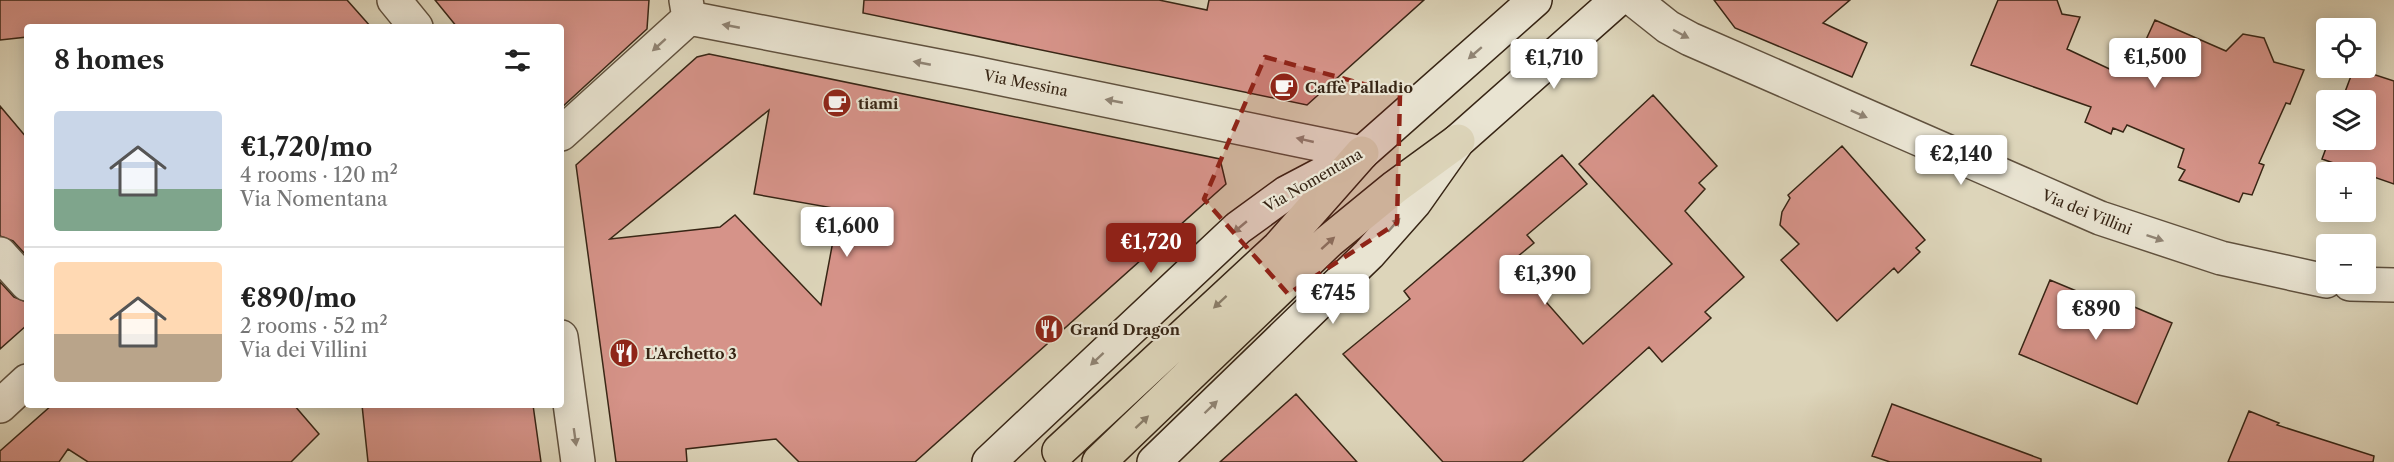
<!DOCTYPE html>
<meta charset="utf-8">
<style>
body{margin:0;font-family:"Libre Caslon Text",serif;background:#f6f6f6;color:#222;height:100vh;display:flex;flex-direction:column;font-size:22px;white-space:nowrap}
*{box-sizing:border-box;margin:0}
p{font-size:20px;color:#767676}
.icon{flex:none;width:33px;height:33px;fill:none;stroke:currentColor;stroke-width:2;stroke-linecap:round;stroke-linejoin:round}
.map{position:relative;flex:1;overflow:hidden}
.drawer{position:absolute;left:24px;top:24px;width:540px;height:384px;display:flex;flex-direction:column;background:#fff;border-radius:6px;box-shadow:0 3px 15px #0003}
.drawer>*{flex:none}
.controls{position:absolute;left:2316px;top:18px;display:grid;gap:12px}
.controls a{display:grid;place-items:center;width:60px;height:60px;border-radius:6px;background:#fff;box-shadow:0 3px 15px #0003;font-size:30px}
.price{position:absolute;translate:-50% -51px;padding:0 14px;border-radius:6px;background:#fff;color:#222;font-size:20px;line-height:39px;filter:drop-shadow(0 2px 3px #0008)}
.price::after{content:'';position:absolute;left:50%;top:36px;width:18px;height:14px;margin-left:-9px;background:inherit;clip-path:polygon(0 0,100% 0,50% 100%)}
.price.current{background:#8f2418;color:#fff}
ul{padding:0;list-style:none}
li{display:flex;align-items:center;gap:18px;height:150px;padding:0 30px}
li+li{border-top:2px solid #e0e0e0}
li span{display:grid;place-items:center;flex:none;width:168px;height:120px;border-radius:6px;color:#555}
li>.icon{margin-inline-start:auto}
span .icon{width:72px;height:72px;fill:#fffc;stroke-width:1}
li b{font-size:26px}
h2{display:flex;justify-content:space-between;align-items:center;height:72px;padding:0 30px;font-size:26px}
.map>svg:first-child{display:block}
</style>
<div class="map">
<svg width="2394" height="462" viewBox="0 0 2394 462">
<rect width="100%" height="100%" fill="#ddd5ba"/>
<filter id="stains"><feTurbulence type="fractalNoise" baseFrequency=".00333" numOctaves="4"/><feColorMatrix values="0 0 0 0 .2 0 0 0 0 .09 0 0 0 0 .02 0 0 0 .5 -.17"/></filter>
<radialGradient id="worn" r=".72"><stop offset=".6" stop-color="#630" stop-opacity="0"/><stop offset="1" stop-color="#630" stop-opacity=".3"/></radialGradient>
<path fill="#d69389" stroke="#372515" stroke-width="1.5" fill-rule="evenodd" d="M0 0H347L371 27H27V37L0 40Z
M435 0H649L647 29 561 108V27H457Z
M864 0H1159L1207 10 1209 0H1424L1307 105 863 13Z
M1714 0H1850L1823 23 1867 43 1852 77 1735 28Z
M1998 0H2057L2062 14 2080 17 2067 49 2118 73 2123 62 2134 66 2155 20 2226 51 2243 34 2264 38 2274 62 2304 70 2290 104 2286 103 2259 163 2264 165 2252 195 2243 193 2239 202 2179 180 2185 170 2178 167 2184 149 2127 125 2123 132 2113 128 2111 134 2085 122 2091 107 1971 65Z
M709 54 1220 159 1226 184 915 462H799L776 439 686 449 687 462H616L576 165 697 57ZM769 110 754 194 839 209 821 305 735 215 720 227 610 239Z
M2354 68 2394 81V184L2322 159 2329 140H2366V100H2342Z
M1653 95 1717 166 1699 183 1705 189 1685 211 1744 277 1705 312 1711 318 1662 362 1649 347 1522 462H1443L1343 354 1410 299 1404 291 1562 155 1587 184 1527 235 1534 243 1511 262 1583 344 1672 264 1579 164Z
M0 106 27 138V256L13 241 0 236Z
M1842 146 1925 240 1916 248 1920 252 1898 273 1894 268 1837 321 1781 260 1799 244 1780 225 1782 212 1790 198 1788 195Z
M2050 280 2122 310 2125 303 2172 323 2137 404 2019 354Z
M0 282 14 297 27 302V325L0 349Z
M1296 394 1357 462H1220Z
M1892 404 2041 459V462H1890L1872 456Z
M52 405H294L319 434 291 462H88L68 449 59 462H0V451Z
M362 405H533L541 462H368Z
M2249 411 2279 423 2277 425 2374 456 2373 462H2228Z"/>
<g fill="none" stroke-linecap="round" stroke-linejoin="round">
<g stroke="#60513e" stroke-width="36">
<path id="minor" d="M394 0 416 27
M1634 0 1668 27 1690 39 2100 218 2221 258 2326 281
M689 18 974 73 1362 153
M561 134 689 18 686 0
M0 254 27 284
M2350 284 2394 285
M561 337 578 462
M0 406 27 381"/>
</g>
<g stroke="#372515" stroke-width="36">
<path id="secondary" d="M989 462 1238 228 1286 193 1362 153 1535 0
M1154 462 1369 254 1415 202 1458 141 1617 0"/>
</g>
<g stroke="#372515" stroke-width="36">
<path id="primary" d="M1059 451 1279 247 1362 153
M1099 462 1329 241 1395 187 1458 141"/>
</g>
<use href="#minor" stroke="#e9e4d2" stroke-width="33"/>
<use href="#secondary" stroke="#e9e4d2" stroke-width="33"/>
<use href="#primary" stroke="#ddd5ba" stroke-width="33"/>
</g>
<defs><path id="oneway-solid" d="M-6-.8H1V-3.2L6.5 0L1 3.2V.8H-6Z" transform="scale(1.5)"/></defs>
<g fill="#908474">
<use href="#oneway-solid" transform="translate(731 26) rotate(-169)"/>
<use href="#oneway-solid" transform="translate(1681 34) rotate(28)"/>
<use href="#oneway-solid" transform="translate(659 45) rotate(138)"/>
<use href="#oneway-solid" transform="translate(1475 53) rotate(139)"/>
<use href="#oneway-solid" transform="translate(922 63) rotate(-169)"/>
<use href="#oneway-solid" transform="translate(1114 101) rotate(-169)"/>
<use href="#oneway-solid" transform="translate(1859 114) rotate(24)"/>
<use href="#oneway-solid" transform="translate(1305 140) rotate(-167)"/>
<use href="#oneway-solid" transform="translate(1394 225) rotate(-48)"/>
<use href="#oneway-solid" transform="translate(1240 227) rotate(140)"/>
<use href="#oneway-solid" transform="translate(2155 238) rotate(19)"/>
<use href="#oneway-solid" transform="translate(1097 359) rotate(137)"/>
<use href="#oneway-solid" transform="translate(1211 407) rotate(-44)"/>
<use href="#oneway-solid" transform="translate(575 437) rotate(82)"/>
</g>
<g fill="#8a7d68">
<use href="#oneway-solid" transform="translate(1328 243) rotate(-42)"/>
<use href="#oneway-solid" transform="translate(1220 302) rotate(137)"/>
<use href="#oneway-solid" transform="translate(1142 422) rotate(-43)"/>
</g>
<path fill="#8f2418" fill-opacity="0.2" stroke="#8f2418" stroke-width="4.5" stroke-dasharray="12 8" stroke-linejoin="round" d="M1265 57 1400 94 1397 223 1288 294 1204 199Z"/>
<defs>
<g id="cafe-disc" transform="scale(1.5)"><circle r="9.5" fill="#8f2418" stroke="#e9e4d2"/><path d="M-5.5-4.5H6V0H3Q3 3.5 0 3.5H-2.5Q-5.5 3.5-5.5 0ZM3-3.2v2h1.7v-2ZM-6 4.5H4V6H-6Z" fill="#fff"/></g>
<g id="restaurant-disc" transform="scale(1.5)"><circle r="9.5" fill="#8f2418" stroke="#e9e4d2"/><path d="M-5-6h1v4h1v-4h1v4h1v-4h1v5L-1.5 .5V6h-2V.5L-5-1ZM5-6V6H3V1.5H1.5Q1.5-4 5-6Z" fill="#fff"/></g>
</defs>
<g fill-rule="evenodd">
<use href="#cafe-disc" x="1284" y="87"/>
<use href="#cafe-disc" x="837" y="103"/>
<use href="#restaurant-disc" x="1049" y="329"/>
<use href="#restaurant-disc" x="624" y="353"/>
</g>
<g text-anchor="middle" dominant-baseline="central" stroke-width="4.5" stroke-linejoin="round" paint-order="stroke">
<g font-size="15" fill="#372515" stroke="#e9e4d2">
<text transform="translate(1026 83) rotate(11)">Via Messina</text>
<text transform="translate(1313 180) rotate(-30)">Via Nomentana</text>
<text transform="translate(2087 212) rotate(22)">Via dei Villini</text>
</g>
<g font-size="15" font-weight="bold" fill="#372515" stroke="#e9e4d2" text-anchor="start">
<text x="1305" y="87">Caffè Palladio</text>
<text x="858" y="103">tiami</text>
<text x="1070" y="329">Grand Dragon</text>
<text x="645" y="353">L'Archetto 3</text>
</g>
</g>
<rect width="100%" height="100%" filter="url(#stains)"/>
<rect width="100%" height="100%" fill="url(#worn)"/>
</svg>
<div class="controls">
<a><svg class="icon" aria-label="locate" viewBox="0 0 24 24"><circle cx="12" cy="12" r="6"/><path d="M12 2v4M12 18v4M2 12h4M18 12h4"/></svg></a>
<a><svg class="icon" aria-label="layers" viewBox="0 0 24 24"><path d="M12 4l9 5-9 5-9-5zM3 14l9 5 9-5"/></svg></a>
<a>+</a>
<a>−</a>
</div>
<b class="price" style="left:2155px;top:89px">€1,500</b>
<b class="price" style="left:1554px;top:90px">€1,710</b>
<b class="price" style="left:1961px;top:186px">€2,140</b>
<b class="price" style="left:847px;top:258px">€1,600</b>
<b class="price current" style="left:1151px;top:274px">€1,720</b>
<b class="price" style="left:1545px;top:306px">€1,390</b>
<b class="price" style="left:1333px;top:325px">€745</b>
<b class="price" style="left:2096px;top:341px">€890</b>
<section class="drawer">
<h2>8 homes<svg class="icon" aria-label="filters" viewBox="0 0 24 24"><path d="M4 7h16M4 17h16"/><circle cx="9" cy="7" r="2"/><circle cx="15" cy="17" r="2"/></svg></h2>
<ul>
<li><span style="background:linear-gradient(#c9d6e8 65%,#7fa58c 0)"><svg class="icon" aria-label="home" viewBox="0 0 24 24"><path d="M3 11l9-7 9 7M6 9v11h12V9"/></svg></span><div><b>€1,720/mo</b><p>4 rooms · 120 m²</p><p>Via Nomentana</p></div></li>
<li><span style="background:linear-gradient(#ffd9b3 60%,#b9a48a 0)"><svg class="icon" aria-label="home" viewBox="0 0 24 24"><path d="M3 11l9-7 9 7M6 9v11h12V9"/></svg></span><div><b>€890/mo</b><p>2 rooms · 52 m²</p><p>Via dei Villini</p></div></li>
</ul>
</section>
</div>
